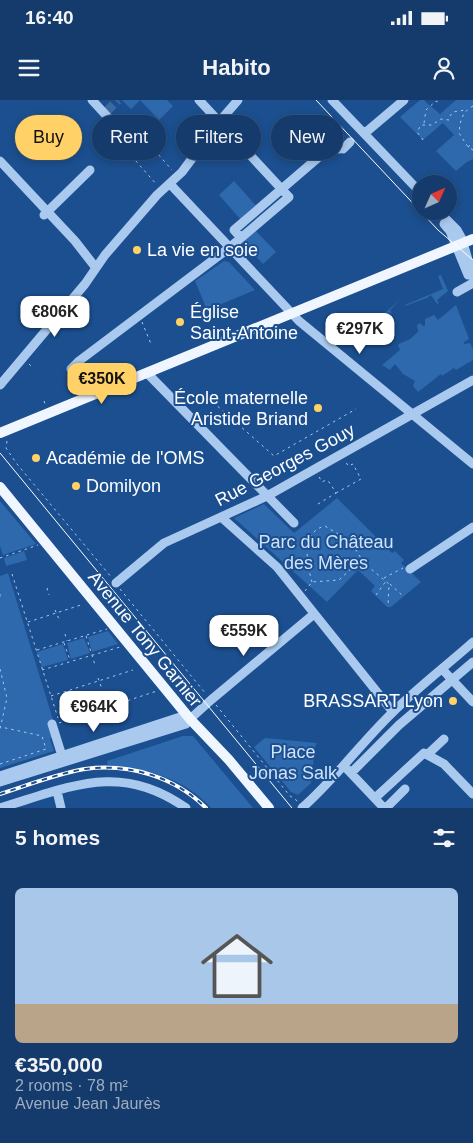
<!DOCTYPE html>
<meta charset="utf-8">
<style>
body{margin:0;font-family:Helvetica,sans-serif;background:#214673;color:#f1f3f6;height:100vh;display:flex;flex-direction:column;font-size:19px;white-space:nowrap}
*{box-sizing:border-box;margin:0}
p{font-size:16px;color:#9dadc1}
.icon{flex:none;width:28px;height:28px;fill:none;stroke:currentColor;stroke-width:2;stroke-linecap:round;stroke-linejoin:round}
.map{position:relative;height:708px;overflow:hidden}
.drawer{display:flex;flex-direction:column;background:#143b6b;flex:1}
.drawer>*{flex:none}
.banner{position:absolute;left:15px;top:15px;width:444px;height:45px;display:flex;gap:10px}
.needle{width:32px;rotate:45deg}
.controls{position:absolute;left:412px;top:75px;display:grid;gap:10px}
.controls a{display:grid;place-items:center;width:45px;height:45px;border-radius:50%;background:#143b6b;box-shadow:0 2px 8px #0003,0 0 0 1px #33557e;font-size:25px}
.price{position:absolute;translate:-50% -42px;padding:0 11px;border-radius:10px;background:#fff;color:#222;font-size:16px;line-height:32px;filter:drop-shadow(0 1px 2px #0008)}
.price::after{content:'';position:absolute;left:50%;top:30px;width:15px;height:11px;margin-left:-8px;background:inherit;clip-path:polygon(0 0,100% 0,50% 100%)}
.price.active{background:#ffd166;color:#111}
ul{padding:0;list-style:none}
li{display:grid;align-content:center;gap:10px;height:265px;padding:0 15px}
li span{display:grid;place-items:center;height:155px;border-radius:8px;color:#555}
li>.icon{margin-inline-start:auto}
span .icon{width:90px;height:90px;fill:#fffc;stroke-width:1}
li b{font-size:21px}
h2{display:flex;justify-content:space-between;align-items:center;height:60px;padding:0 15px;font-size:21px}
.chip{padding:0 18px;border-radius:22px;background:#143b6b;box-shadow:0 2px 8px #0003,0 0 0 1px #33557e;font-size:18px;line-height:45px}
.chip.active{background:#ffd166;color:#111}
.status{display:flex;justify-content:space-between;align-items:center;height:35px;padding:0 25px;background:#143b6b;direction:ltr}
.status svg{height:14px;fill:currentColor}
header{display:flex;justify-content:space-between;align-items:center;height:65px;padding:0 15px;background:#143b6b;font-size:22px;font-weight:600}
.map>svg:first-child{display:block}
</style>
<div class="status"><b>16:40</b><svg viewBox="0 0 49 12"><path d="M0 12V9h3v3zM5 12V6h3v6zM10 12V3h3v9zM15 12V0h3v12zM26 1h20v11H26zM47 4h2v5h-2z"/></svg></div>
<header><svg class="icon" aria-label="menu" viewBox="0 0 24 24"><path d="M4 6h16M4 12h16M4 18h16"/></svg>Habito<svg class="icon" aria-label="person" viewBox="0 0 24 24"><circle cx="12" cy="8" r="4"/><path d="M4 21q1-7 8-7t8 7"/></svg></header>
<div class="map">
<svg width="473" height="708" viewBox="0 0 473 708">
<rect width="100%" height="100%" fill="#1b4f8f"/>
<path fill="#2e69ad" d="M122 0H167L173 6 159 20 140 0 131 9Z
M420 0H424C429 6 434 8 440 14L456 0H473V59L467 62 456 71 436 51 454 35 443 23 423 40 400 17Z
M234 81 258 108 242 121 219 95Z
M255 130 276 152 263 164 242 142Z
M224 161 229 162 255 190 207 210 195 181Z
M441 175 448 191 437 200 439 203 437 204 431 195 427 198 405 206V205L443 189 438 176Z
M401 199 390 210 392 214 388 212 374 224 375 227C368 233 370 236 374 244L373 245 367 238 358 248 351 242Z
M456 205 469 239 464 242V244L470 243 473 249V260L456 270 454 268 442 276 441 274 418 292 413 286 415 281 403 274 395 264 390 270 382 265 400 250 398 245 399 244 410 239 418 232 417 225 420 223 423 226H425V219L434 215 438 220Z
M337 398 392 453 395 451 404 460 401 463 421 482 391 507H387L371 491 375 486 358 470 327 502 234 418 264 404 294 433Z
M0 401 36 444 3 455 0 446Z
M24 451 27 460 6 466 4 458Z
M8 473 54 623 53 637 50 639 54 651 0 668V476Z
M108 531 118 544 92 552 88 537Z
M84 538 90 553 71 559 67 543Z
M63 544 68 560 42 567 37 552Z
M183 636H193L253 708H211C185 678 146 669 108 665L107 661Z
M265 638 317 643 315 647 311 683 298 695 291 692 254 647Z"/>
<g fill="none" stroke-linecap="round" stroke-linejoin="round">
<path stroke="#3d69a0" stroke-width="9" stroke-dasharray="9 4.5" stroke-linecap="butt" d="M107 11 118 0"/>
<path stroke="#a9c9ee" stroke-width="1" stroke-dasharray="2.5 4" stroke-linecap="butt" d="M473 6C462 12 460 21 459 33L468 47 473 50
M424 23 426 10 436 1 438 2
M423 40 417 32 421 25H432L441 19 449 20 450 16 453 12 465 10
M132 44 135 47 150 45 172 70
M468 47 473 43
M135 48V60L157 85
M142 222 151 244
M29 264 32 267
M83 286 84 289
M44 301 45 304
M213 304 214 303 274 356 356 309
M7 341 6 348 17 364 112 478
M336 393 361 379 353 364 348 366 345 360
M318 404 336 393 330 383 326 380 322 382 318 375
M0 458 38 445
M12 474 58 618
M384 478 403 468
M312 482C307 464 300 432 325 426L351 442 364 463 389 484 388 506
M390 484 403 496
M47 488 49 495
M120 489 206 594
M305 491 312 482 339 480 353 467 364 463
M0 494V497
M376 495 386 481
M55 510 59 519
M28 522 81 505
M65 534 67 541
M86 536 95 565
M64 543 70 560
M37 550 107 529
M0 569 7 598 0 629
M42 570 120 547
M98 578 102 589
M190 594 191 593
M51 596 133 570
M107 602 108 607 157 591
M216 605 290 696 299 702
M59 623 108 607
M0 664 46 649 42 636 1 627"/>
<path stroke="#a9c9ee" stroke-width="9" d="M92 0 127 38
M332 0 421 93
M365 33 404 0
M0 61 75 141 96 168
M170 84 299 221 473 364
M438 111 457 130 462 139 473 177
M44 115 90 70
M444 124 450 131 468 175
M241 138 234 130 334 44 339 49 341 47 343 49 350 42
M457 192 473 183
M71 269 79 261 229 148 289 97 199 0
M147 273 294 423
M0 285 85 184 105 155 157 95 182 72 219 22 238 0
M221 417 277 467 393 612
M410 469 473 427
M116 483 164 443 267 396 473 280
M442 569 473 602
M52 624 62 656
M427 655 444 639
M347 669 384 708
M351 673 399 625 473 562
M0 676 180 617 190 619
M0 682 186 624 190 619 211 600 314 514
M57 691 61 708
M375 698 424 653 444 664 473 694
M0 708C70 687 120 661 186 708
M302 708C335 679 361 643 392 613 417 588 446 566 473 542
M386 708 405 689"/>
<path stroke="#f0f6ff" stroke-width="10" d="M0 333 473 139
M0 387 190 619 229 660 269 708"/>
<path stroke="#fff" stroke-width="1" d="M316 0 438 130 473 160
M0 353 292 708"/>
<g stroke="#fff" stroke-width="4">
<path id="rail" d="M0 694C28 685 56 674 85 669 129 663 175 677 206 708"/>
</g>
<use href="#rail" stroke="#1b4f8f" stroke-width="2" stroke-dasharray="5.5" stroke-linecap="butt"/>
</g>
<g fill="#ffd166" stroke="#1b4f8f" stroke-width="2">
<circle cx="137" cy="150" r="5"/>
<circle cx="180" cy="222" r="5"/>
<circle cx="318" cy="308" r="5"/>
<circle cx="36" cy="358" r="5"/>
<circle cx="76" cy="386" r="5"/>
<circle cx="453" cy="601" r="5"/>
</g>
<g text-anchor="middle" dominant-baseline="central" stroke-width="4" stroke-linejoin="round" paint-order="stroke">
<g font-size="18" fill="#fff" stroke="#1b4f8f" text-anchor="start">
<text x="147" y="150">La vie en soie</text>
<text x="190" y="212">Église<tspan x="190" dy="21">Saint-Antoine</tspan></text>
<text x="308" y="298" text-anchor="end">École maternelle<tspan x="308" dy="21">Aristide Briand</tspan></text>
<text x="46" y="358">Académie de l'OMS</text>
<text x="86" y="386">Domilyon</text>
<text x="443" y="601" text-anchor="end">BRASSART Lyon</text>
</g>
<g font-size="18" fill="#fff" stroke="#1b4f8f">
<text transform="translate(285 365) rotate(-28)">Rue Georges Gouy</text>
<text transform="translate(145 539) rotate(51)">Avenue Tony Garnier</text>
</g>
<g font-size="18" fill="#cfe3fa" stroke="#1b4f8f">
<text x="326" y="442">Parc du Château<tspan x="326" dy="21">des Mères</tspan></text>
<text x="293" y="652">Place<tspan x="293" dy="21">Jonas Salk</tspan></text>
</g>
</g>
</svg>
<div class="controls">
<a><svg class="needle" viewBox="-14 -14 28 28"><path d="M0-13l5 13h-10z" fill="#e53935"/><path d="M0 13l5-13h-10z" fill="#9dadc1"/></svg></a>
</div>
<b class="price" style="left:55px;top:238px">€806K</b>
<b class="price" style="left:360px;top:255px">€297K</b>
<b class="price active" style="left:102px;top:305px">€350K</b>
<b class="price" style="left:244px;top:557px">€559K</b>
<b class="price" style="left:94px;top:633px">€964K</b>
<div class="banner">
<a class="chip active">Buy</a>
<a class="chip">Rent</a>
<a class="chip">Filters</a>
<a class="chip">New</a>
</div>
</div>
<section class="drawer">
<h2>5 homes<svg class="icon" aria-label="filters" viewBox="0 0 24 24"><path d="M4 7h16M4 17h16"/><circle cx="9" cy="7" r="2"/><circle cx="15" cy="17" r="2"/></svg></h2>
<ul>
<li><span style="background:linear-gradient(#a9c7e8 75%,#b9a48a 0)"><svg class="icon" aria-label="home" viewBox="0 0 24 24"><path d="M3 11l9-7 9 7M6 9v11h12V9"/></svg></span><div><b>€350,000</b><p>2 rooms · 78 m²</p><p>Avenue Jean Jaurès</p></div></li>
</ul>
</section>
